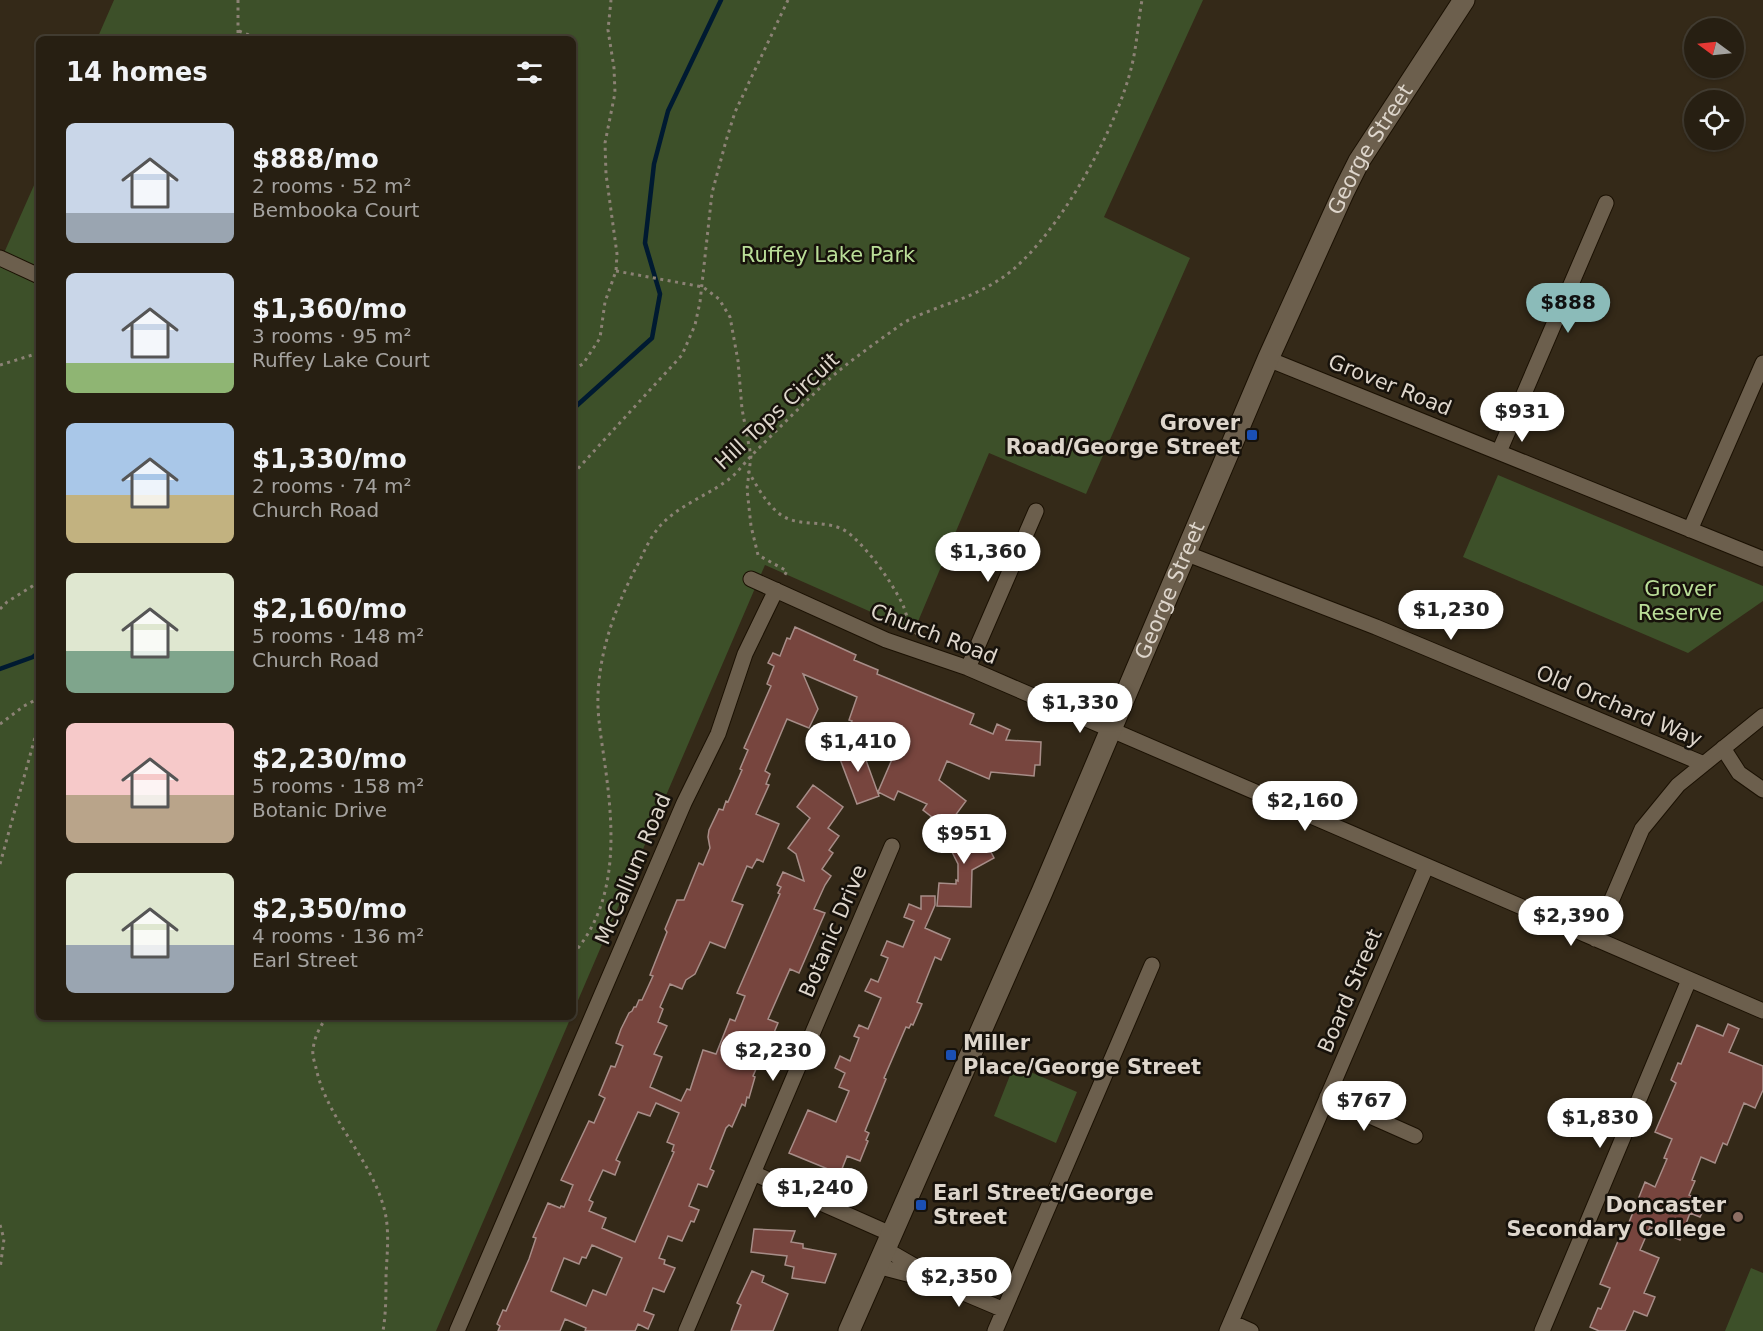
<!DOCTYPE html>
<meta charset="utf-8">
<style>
body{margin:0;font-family:"DejaVu Sans",sans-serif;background:#2f271b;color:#f1f3f6;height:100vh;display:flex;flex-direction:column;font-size:22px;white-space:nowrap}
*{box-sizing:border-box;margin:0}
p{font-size:20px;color:#a4a29f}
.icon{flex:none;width:33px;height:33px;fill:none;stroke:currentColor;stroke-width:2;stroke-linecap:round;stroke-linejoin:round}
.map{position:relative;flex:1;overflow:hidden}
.drawer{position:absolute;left:36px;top:36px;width:540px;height:984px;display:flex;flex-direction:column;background:#271f12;border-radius:9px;box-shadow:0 2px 4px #0004,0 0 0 2px #433d32}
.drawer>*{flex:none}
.needle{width:39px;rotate:285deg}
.fabs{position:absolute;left:1684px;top:18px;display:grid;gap:12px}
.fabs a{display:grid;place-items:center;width:60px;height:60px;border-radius:50%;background:#271f12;box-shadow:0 2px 4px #0004,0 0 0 2px #433d32;font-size:30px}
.price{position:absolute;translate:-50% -51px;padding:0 14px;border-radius:21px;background:#fff;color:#222;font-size:20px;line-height:39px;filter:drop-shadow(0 2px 3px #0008)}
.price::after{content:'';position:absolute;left:50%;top:36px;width:18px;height:14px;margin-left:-9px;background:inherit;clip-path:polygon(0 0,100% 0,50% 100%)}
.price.selected{background:#8bbbb9;color:#111}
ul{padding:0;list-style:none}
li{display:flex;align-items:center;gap:18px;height:150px;padding:0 30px}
li span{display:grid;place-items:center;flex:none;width:168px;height:120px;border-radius:9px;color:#555}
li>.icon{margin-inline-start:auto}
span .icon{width:72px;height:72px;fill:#fffc;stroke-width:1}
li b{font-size:26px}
h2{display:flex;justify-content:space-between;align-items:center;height:72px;padding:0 30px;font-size:26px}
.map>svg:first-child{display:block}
</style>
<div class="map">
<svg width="1763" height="1331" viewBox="0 0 1763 1331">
<rect width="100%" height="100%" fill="#342918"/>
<path fill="#3d5029" d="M114 0H1203L1104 217 1190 258 1086 494 989 453 914 631 765 565 573 1012V39H97Z
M39 174V1017H571L436 1331H0V262Z
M1498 475 1763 586V601L1688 653 1463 557Z
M1014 1065 1077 1092 1056 1143 994 1116Z
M1751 1268 1763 1273V1331H1725Z"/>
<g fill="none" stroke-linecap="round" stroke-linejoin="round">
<path stroke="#001a31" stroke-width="4.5" d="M573 409 652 338 660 294 645 243 654 164 668 111 721 0
M0 669 33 657 39 652"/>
</g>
<path fill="#77453e" stroke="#a78d88" stroke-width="1.5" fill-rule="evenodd" d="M795 627 856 655 854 660 878 670 877 674 974 714 970 724 993 734 997 724 1010 730 1006 740 1041 742 1040 765H1035L1034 776 991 772 989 779 947 761 939 780 966 801 946 828 923 810 927 804 898 791 894 800 878 792 902 736 871 724 869 730 851 723 852 721 849 720 857 697 803 674 818 709 809 728 787 719 765 771 770 774 766 784 769 785 756 814 779 824 763 862 757 859 752 868 747 866 732 901 743 905 725 948 710 942 695 974 686 980 682 989 670 984 660 1007 663 1009 658 1022 667 1026 654 1054 662 1057 650 1087 681 1101 687 1089 690 1090 703 1050 716 1054 730 1019 735 1021 745 996 737 993 780 894 778 893 781 887 777 885 783 872 804 881 796 854 788 848 810 818 797 807 813 785 843 807 828 828 839 836 829 850 833 853 822 869 831 876 825 885 814 909 825 913 799 973 790 969 768 1019 778 1023 773 1035H771L753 1076 755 1077 749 1098 747 1097 745 1106 742 1104 732 1127 729 1125 726 1128 710 1169 714 1171 707 1187 698 1184 689 1206 699 1210 694 1222 691 1221 682 1241 668 1236 659 1258 665 1260 664 1264 675 1268 664 1292 653 1288 644 1311 654 1315 648 1329 638 1324 635 1331H585L586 1328 565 1319 560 1331H498L500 1326 497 1324 503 1310 506 1311 529 1259 536 1238 533 1237 548 1203 560 1208 561 1206 564 1207 573 1185 561 1180 589 1121 594 1123 605 1098 599 1095 611 1066 615 1067 623 1046 616 1043 621 1029 629 1013 632 1011 634 1007H636L639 1000H642L653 976 650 975 667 932 665 929 677 900H684L699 863 703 865 710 848 708 837 709 830 719 809 723 810 726 801 728 802 742 770 740 769 748 750 744 748 771 686 767 684 774 666 768 663 773 653 780 656 787 638 790 639ZM656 1103 679 1113 667 1142 674 1145 672 1151 674 1152 635 1242 602 1228 606 1218 589 1211 593 1202 589 1200 603 1170 615 1175 620 1162 616 1160 638 1112 650 1116ZM592 1245 622 1258 606 1295 593 1290 586 1306 551 1291 564 1258 579 1264 582 1257 586 1258Z
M859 741 879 796 857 804 840 759 843 757 840 748Z
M975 821 994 858 972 870 971 907 937 906 939 883 956 884V880L958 881V864L951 850 948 852 941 839Z
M921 896H935V905L925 928 950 939 941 960 935 957 917 1002 922 1004 913 1025 911 1024 909 1028 906 1027 884 1078 886 1079 865 1131 869 1133 866 1140 868 1141 860 1161 847 1156 840 1174 789 1153 808 1110 836 1122 849 1091 839 1087 845 1073 835 1068 840 1056 850 1061 859 1038 854 1036 859 1025 868 1029 881 998 865 991 871 979 878 982 888 958 881 955 887 941 903 947 914 921 904 917 909 904 921 909Z
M1728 1024 1739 1029 1729 1052 1763 1066V1090L1755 1108 1744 1103 1727 1145 1723 1143 1715 1163 1701 1157 1692 1180 1695 1181 1689 1195 1707 1203 1700 1217 1690 1213 1680 1240 1650 1227 1640 1250 1659 1258 1644 1293 1655 1297 1647 1316 1634 1311 1625 1331H1599L1590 1327 1598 1308 1601 1309 1610 1288 1600 1284 1621 1234 1624 1235 1645 1182 1655 1187 1667 1159 1664 1158 1672 1139 1655 1132 1676 1083 1671 1080 1678 1063 1681 1064 1697 1025 1723 1036Z
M754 1229 795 1231 791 1242 803 1244V1248L836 1254 825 1283 792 1278 794 1267 785 1265 787 1256 751 1252Z
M752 1271 764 1276 762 1282 788 1294 773 1331H731L741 1305 737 1303Z"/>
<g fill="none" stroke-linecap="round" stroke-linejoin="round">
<g stroke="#1b1103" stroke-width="17">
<path id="minor" d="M0 258 39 276
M1268 359 1763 559
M1499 452 1606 203
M1690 530 1763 363
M1185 553 1376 627 1704 764
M751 579 886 640 968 668 1763 1011
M968 668 1036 511
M1723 748 1739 773 1763 790
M1595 939 1642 829 1678 785 1763 716
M1327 1097 1415 1136
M753 1173 891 1234
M885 1249 918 1268 926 1277
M877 1266 915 1276 926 1277 1004 1310
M1231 1322 1251 1331
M457 1331 684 803 718 734 745 654 776 590
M686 1331 892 846
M995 1331 1152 965
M1227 1331 1426 867
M1542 1331 1689 980"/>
</g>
<g stroke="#1b1103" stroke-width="23">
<g id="secondary">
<path id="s1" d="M849 1331 1042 892 1268 359 1344 191 1359 161 1464 0"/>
</g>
</g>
<path stroke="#8c8275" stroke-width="3" stroke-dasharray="3 4.5" stroke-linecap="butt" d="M238 0V39
M239 31 259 39
M616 271 703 287 719 299 730 317 738 361 742 409 751 456 747 489 751 526 758 555 787 571 783 578
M0 365 39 353
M573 369 583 364 600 338 605 302 616 271 617 254 606 174 605 143 615 93 614 68 608 30 611 0
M748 471C757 486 766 504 781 515 802 529 831 517 851 535 871 553 888 577 901 601 907 612 907 625 917 634
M573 474 682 355 695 325 700 302 712 193 726 141 735 112 788 0
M0 609 7 602 39 582
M0 724 24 706 39 698
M0 864 39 723
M573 954C619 902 614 830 605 765 602 742 597 717 598 694 600 647 617 603 639 562 644 552 649 540 656 531 675 505 710 496 734 475 741 468 747 460 754 453 777 430 800 407 823 385 846 363 873 345 899 326 911 317 928 312 942 306 963 299 984 290 1002 278 1056 241 1117 129 1132 65 1137 44 1138 22 1142 0
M327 1017C320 1026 314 1038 313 1050 312 1056 315 1063 316 1068 327 1119 370 1157 384 1208 390 1230 387 1253 386 1276 386 1295 386 1313 383 1331
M0 1225 4 1239 0 1269"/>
<use href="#minor" stroke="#6c5f4d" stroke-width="15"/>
<use href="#secondary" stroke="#6c5f4d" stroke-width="21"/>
</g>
<g fill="#1a4fb4" stroke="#17120b" stroke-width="2">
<rect x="1246" y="429" width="12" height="12" rx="3"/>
<rect x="945" y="1049" width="12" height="12" rx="3"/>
<rect x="915" y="1199" width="12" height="12" rx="3"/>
</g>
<circle fill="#8d6e63" stroke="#17120b" stroke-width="2" cx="1738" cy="1217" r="6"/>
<g text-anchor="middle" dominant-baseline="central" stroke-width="5" stroke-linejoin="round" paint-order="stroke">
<g font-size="21" fill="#ded6cc" stroke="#17120b">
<text stroke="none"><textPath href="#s1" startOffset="1292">George Street</textPath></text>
<text transform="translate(1390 385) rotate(22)">Grover Road</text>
<text transform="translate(777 411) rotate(-43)">Hill Tops Circuit</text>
<text stroke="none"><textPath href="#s1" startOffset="807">George Street</textPath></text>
<text transform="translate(934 634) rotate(21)">Church Road</text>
<text transform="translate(1619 706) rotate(23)">Old Orchard Way</text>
<text transform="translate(633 869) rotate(-67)">McCallum Road</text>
<text transform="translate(833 931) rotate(-67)">Botanic Drive</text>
<text transform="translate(1350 991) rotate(-67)">Board Street</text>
</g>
<g font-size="21" fill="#bade98" stroke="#17120b">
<text x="828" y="255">Ruffey Lake Park</text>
<text x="1680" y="589">Grover<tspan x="1680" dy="24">Reserve</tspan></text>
</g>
<g font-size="21" font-weight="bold" fill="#ded6cc" stroke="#17120b" text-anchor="end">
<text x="1240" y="423">Grover<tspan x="1240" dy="24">Road/George Street</tspan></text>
<text x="963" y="1043" text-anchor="start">Miller<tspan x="963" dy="24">Place/George Street</tspan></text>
<text x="933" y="1193" text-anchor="start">Earl Street/George<tspan x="933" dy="24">Street</tspan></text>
<text x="1726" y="1205">Doncaster<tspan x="1726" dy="24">Secondary College</tspan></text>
</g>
</g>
</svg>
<div class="fabs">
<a><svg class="needle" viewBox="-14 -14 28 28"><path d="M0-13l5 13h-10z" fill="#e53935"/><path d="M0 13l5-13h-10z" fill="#a4a29f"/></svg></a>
<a><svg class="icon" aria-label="locate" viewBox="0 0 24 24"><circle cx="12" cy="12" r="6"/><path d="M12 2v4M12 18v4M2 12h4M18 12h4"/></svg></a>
</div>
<b class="price selected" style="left:1568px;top:334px">$888</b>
<b class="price" style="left:1522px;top:443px">$931</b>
<b class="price" style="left:988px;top:583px">$1,360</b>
<b class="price" style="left:1451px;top:641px">$1,230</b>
<b class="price" style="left:1080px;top:734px">$1,330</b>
<b class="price" style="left:858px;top:773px">$1,410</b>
<b class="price" style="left:1305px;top:832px">$2,160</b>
<b class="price" style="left:964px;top:865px">$951</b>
<b class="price" style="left:1571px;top:947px">$2,390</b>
<b class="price" style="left:773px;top:1082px">$2,230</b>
<b class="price" style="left:1364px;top:1132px">$767</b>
<b class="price" style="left:1600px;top:1149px">$1,830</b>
<b class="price" style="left:815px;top:1219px">$1,240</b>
<b class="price" style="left:959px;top:1308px">$2,350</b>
<section class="drawer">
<h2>14 homes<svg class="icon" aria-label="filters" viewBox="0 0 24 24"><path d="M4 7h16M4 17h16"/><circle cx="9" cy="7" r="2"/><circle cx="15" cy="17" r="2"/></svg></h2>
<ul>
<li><span style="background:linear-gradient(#c9d6e8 75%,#9aa5b1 0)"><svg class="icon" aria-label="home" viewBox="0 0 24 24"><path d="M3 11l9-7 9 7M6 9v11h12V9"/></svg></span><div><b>$888/mo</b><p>2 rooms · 52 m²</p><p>Bembooka Court</p></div></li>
<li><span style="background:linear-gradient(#c9d6e8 75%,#8fb573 0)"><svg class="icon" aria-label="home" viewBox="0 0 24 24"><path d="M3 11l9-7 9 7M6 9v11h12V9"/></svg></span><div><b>$1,360/mo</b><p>3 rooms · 95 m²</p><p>Ruffey Lake Court</p></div></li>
<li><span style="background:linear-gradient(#a9c7e8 60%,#c2b280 0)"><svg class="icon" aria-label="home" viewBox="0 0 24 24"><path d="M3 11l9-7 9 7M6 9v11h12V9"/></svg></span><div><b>$1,330/mo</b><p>2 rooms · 74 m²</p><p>Church Road</p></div></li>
<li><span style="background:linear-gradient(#dfe7d0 65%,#7fa58c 0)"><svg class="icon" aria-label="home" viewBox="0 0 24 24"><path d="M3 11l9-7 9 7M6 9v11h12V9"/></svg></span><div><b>$2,160/mo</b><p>5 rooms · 148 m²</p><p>Church Road</p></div></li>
<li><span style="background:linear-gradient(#f6c9c9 60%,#b9a48a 0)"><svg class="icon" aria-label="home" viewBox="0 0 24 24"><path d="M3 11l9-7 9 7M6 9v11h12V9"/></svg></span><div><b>$2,230/mo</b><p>5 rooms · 158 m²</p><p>Botanic Drive</p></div></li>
<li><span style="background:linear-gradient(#dfe7d0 60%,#9aa5b1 0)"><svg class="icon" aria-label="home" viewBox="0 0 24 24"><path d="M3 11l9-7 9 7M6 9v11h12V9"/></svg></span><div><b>$2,350/mo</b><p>4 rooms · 136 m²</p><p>Earl Street</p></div></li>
</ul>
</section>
</div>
